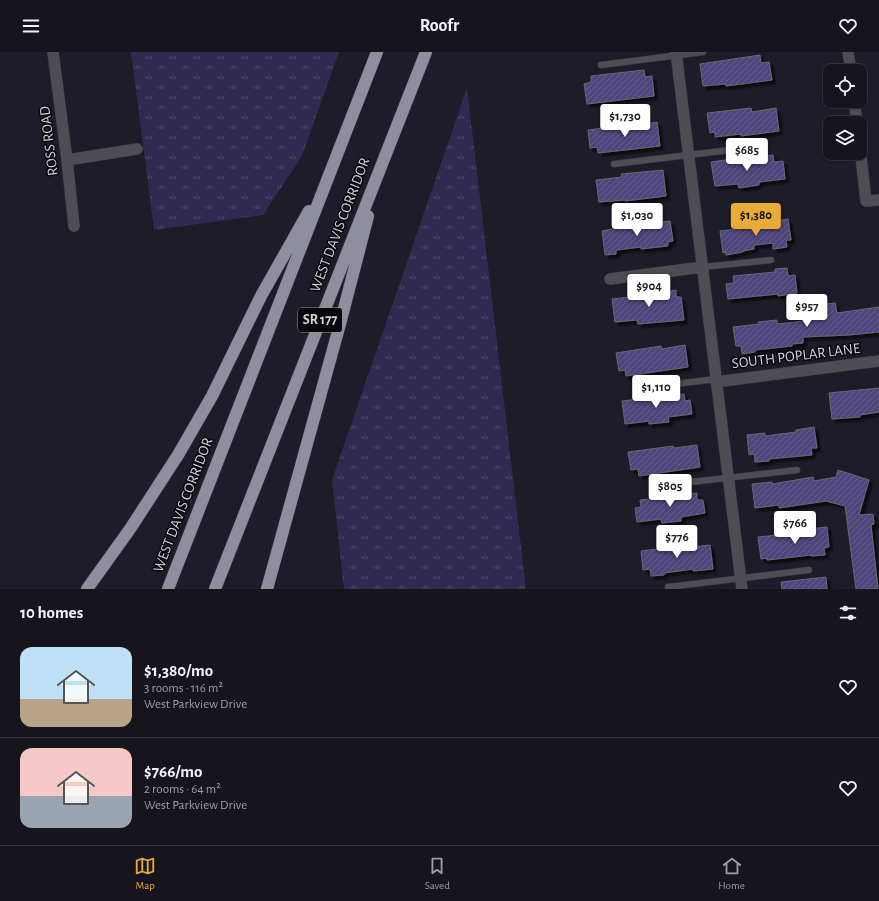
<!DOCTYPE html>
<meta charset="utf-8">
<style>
body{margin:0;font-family:"Alegreya Sans",sans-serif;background:#23222b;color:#f1f3f6;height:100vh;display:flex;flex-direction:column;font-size:15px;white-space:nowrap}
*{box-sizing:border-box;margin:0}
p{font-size:13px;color:#9e9fa4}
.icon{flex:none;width:22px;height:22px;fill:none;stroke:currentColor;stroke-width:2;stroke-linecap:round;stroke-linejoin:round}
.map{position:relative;height:537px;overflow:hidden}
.panel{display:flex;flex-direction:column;background:#16151e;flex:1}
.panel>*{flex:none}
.buttons{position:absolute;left:823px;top:12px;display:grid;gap:8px}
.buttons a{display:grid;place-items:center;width:44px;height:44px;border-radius:8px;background:#16151e;box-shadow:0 1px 3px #0004,0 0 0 1px #35343c;font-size:20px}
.price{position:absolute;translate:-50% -34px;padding:0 9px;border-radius:4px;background:#fff;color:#222;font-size:13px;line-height:26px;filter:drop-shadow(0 1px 2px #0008)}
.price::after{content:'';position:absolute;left:50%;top:24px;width:12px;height:9px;margin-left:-6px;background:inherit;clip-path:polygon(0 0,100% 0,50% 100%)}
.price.active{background:#e8ab37;color:#111}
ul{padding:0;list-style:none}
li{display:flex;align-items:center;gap:12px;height:100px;padding:0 20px}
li+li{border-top:1px solid #35343c}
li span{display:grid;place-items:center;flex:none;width:112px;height:80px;border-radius:12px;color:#555}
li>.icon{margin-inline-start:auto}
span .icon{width:48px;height:48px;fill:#fffc;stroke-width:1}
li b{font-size:17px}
h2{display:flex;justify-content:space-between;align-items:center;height:48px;padding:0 20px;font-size:17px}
header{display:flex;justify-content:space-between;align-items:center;height:52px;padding:0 20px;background:#16151e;font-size:18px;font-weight:600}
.tabs{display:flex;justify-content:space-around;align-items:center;height:56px;border-top:1px solid #35343c;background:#16151e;font-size:11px;color:#9e9fa4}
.tabs a{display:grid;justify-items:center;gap:2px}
.tabs .active{color:#e8ab37}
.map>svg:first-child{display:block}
</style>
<header><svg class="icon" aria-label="menu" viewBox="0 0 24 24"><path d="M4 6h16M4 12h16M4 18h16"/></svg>Roofr<svg class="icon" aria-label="heart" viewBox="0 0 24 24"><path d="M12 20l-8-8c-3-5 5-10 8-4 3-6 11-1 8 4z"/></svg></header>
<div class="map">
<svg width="879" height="537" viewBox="0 0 879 537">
<defs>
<pattern id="grass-tufts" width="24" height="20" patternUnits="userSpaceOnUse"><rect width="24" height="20" fill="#302a50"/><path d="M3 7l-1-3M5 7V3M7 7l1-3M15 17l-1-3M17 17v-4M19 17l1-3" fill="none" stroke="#4d4869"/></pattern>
<pattern id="building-hatch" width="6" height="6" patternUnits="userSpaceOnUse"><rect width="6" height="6" fill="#4d457b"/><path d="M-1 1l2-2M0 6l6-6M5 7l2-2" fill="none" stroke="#665f8d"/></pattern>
<filter id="shadow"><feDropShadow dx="3.5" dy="3.5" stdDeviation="1" flood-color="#0009"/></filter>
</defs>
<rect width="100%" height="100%" fill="#1e1c28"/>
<path fill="url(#grass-tufts)" d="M131 0H339L302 104 263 163 154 178Z
M467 36 526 537H344L332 428Z"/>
<path fill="url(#building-hatch)" stroke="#696776" filter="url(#shadow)" d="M760 3 761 11 769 10 772 28 726 34V32L703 34 700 12Z
M644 18 645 25 652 24 654 44 587 52 584 32 591 30V24Z
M751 56 752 60 776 56 779 79 741 84V82L715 85V80L710 81 707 61Z
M657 70 660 94 598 101 597 95 590 96 588 78 634 72V74Z
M773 103 774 110 783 109 785 127 759 130V133L739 136 738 132 715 134 711 110 732 107V109L761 106V104Z
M663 118 666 144 625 149V148L599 150 596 128 622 125 621 122Z
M788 167 791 188H786L787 195 773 197V191L754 193V197L743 199V200L726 203V200L723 201 720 179 744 176V174Z
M670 169 673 189 668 190V194L641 197V195L616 198V202L605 203 602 179 628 174Z
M787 216 788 224 795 223 797 241 778 244V242L728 247 726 232 734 231 733 224 775 220V217Z
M676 238V245H681L684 268 638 272 637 268 615 270 612 247 658 242V241Z
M835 251 837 261 879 255V280L849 283 803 285V291L792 292V294L755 298V300L742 302 741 294H736L733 275 759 272 758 270 777 268V272L814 268 812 254Z
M685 293 688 315 626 324 625 318 619 319 616 301 661 294 662 297Z
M879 336V360L860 363V365L832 367 829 341Z
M684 342 685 349 690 348 692 362 668 365 669 370 649 372V369L625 372 622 349Z
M814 375 817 396H811L812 403 769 407V409L755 410 754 402 749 403 747 383 765 381V384L796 380V378Z
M697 393 700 415 639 424 638 417 631 418 628 400 673 394 674 396Z
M838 418 869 428 859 463 873 462 874 472 871 473 878 537H856L845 454 826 449 779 456V453L755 456 752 432 772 430V432L813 425 814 429 836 425Z
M697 441V448H703L705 461 681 465V469L662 471 661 467 637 470 635 456 641 455 640 448 658 446V445Z
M827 475 829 495 824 496 825 503 811 504V503L767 508V506L761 507 758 485 808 480V477Z
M683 491V496L710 493 713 517 693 519V517L664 521V523L651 524 650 517 643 518 641 499 665 496 664 493Z
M826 525 827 537H782L781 530Z"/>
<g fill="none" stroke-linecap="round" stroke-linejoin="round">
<g stroke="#3b3944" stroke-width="7">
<path id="service" d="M601 13 703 0
M614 112 763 94
M703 215 771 208
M643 336 716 327
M656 434 797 418
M668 535 809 518"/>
</g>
<g stroke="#3b3944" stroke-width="12">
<path id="minor" d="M53 0 67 108 74 174
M676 0 742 537
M848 0 851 19
M854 49 857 71
M860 96 866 149 879 148
M67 108 137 97
M610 227 703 215
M716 330 879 309"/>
</g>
<g stroke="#3b3944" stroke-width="13">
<path id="motorway" d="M87 537 130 477 178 403 212 344 261 244 309 159
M168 537 377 0
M215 537 426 0
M267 537 340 272 368 164"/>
</g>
<use href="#service" stroke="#4e4d53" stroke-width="6"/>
<use href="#minor" stroke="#4e4d53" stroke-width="11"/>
<use href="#motorway" stroke="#8f8e9e" stroke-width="12"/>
</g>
<g text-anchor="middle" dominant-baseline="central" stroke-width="3" stroke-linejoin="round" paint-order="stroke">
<rect fill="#08070c" stroke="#96959c" stroke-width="1" x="298" y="256" width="44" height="24" rx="3"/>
<g font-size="14" font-weight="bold" fill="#d3d2da">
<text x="320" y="268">SR 177</text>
</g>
<g font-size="15" fill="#d3d2da" stroke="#08070c">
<text transform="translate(49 89) rotate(-97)">ROSS ROAD</text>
<text transform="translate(340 173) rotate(-69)">WEST DAVIS CORRIDOR</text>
<text transform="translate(796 304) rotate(-7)">SOUTH POPLAR LANE</text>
<text transform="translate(183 453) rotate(-69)">WEST DAVIS CORRIDOR</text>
</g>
</g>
</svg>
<div class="buttons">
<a><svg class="icon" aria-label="locate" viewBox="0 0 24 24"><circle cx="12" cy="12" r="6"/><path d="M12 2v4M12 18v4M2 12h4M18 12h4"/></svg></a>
<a><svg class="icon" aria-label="layers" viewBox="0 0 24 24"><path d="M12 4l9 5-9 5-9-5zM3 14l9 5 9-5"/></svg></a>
</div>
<b class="price" style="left:625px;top:86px">$1,730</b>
<b class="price" style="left:747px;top:120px">$685</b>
<b class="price" style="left:637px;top:185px">$1,030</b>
<b class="price active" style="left:756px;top:185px">$1,380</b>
<b class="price" style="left:649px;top:256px">$904</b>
<b class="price" style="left:807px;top:276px">$957</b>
<b class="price" style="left:656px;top:357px">$1,110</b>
<b class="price" style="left:670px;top:456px">$805</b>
<b class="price" style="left:795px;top:493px">$766</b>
<b class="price" style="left:677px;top:507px">$776</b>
</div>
<section class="panel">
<h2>10 homes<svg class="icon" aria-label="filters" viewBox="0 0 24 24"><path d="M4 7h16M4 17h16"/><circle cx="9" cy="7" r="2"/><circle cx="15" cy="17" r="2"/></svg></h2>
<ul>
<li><span style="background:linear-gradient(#bfe0f5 65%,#b9a48a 0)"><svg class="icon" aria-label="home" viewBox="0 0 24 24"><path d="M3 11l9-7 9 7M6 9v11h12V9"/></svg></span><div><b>$1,380/mo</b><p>3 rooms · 116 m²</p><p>West Parkview Drive</p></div><svg class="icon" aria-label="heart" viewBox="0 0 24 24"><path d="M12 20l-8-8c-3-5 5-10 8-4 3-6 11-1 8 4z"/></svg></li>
<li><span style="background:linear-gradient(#f6c9c9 60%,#9aa5b1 0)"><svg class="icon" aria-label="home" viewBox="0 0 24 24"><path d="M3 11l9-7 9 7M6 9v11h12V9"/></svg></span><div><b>$766/mo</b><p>2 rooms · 64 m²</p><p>West Parkview Drive</p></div><svg class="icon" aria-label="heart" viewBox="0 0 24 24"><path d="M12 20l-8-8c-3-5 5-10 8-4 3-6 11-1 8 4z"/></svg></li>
</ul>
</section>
<nav class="tabs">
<a class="active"><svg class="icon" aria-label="map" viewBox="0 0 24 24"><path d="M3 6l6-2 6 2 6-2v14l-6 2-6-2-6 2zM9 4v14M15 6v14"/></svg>Map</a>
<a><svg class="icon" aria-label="saved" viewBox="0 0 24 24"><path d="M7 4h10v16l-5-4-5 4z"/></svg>Saved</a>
<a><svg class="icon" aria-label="home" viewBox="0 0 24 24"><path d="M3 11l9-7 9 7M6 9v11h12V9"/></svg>Home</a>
</nav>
